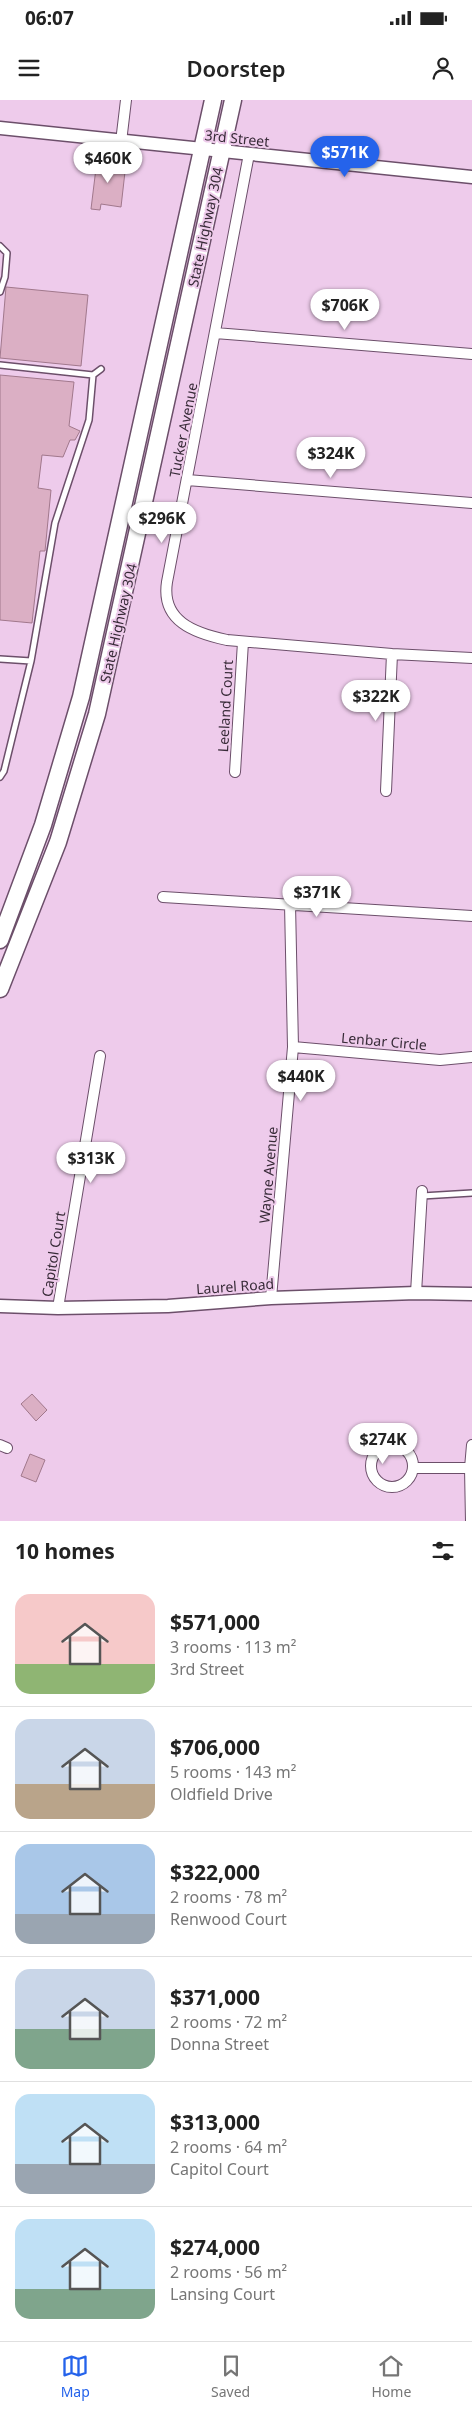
<!DOCTYPE html>
<meta charset="utf-8">
<style>
body{margin:0;font-family:"Noto Sans",sans-serif;background:#f2f2f2;color:#222;height:100vh;display:flex;flex-direction:column;font-size:19px;white-space:nowrap}
*{box-sizing:border-box;margin:0}
p{font-size:16px;color:#767676}
.icon{flex:none;width:28px;height:28px;fill:none;stroke:currentColor;stroke-width:2;stroke-linecap:round;stroke-linejoin:round}
.map{position:relative;height:1421px;overflow:hidden}
.sheet{display:flex;flex-direction:column;background:#fff;flex:1}
.sheet>*{flex:none}
.price{position:absolute;translate:-50% -42px;padding:0 11px;border-radius:18px;background:#fff;color:#222;font-size:16px;line-height:32px;filter:drop-shadow(0 1px 2px #0008)}
.price::after{content:'';position:absolute;left:50%;top:30px;width:15px;height:11px;margin-left:-8px;background:inherit;clip-path:polygon(0 0,100% 0,50% 100%)}
.price.on{background:#2563eb;color:#fff}
ul{padding:0;list-style:none}
li{display:flex;align-items:center;gap:15px;height:125px;padding:0 15px}
li+li{border-top:1px solid #e0e0e0}
li span{display:grid;place-items:center;flex:none;width:140px;height:100px;border-radius:15px;color:#555}
li>.icon{margin-inline-start:auto}
span .icon{width:60px;height:60px;fill:#fffc;stroke-width:1}
li b{font-size:21px}
h2{display:flex;justify-content:space-between;align-items:center;height:60px;padding:0 15px;font-size:21px}
.status{display:flex;justify-content:space-between;align-items:center;height:35px;padding:0 25px;background:#fff;direction:ltr}
.status svg{height:14px;fill:currentColor}
header{display:flex;justify-content:space-between;align-items:center;height:65px;padding:0 15px;background:#fff;font-size:22px;font-weight:600}
.menu{display:flex;justify-content:space-around;align-items:center;height:70px;border-top:1px solid #e0e0e0;background:#fff;font-size:14px;color:#767676}
.menu a{display:grid;justify-items:center;gap:2px}
.menu .on{color:#2563eb}
.map>svg:first-child{display:block}
</style>
<div class="status"><b>06:07</b><svg viewBox="0 0 49 12"><path d="M0 12V9h3v3zM5 12V6h3v6zM10 12V3h3v9zM15 12V0h3v12zM26 1h20v11H26zM47 4h2v5h-2z"/></svg></div>
<header><svg class="icon" aria-label="menu" viewBox="0 0 24 24"><path d="M4 6h16M4 12h16M4 18h16"/></svg>Doorstep<svg class="icon" aria-label="person" viewBox="0 0 24 24"><circle cx="12" cy="8" r="4"/><path d="M4 21q1-7 8-7t8 7"/></svg></header>
<div class="map">
<svg width="472" height="1421" viewBox="0 0 472 1421">
<rect width="100%" height="100%" fill="#eecbeb"/>
<path fill="#dbafc4" stroke="#a1788c" d="M97 60 126 63 121 107 101 104 100 110 91 109Z
M6 187 88 195 81 266 0 258Z
M0 275 74 282 69 326 80 331 75 340H70L63 357 42 355 38 388 51 390 45 451H40L32 523 0 520Z
M32 1294 47 1310 36 1321 21 1304Z
M30 1354 45 1360 36 1382 21 1376Z"/>
<g fill="none" stroke-linecap="round" stroke-linejoin="round">
<g stroke="#6c4f6a" stroke-width="8">
<path id="service" d="M0 146 7 153 5 177 0 192
M0 265 93 275 101 269
M0 559 31 561 4 671 0 677
M31 561 55 423 89 320 93 275
M422 1096 472 1093"/>
</g>
<g stroke="#6c4f6a" stroke-width="12">
<path id="minor" d="M121 42 126 0
M249 54 167 482C161 521 194 533 227 540L392 554 472 558
M215 233 472 254
M187 380 472 403
M235 672 243 542
M386 691 392 554
M163 797 472 816
M293 947 440 960 472 957
M416 1193 422 1091
M271 1198 293 947 290 804
M58 1208 100 956
M371 1366a21 21 0 1 1 42 0a21 21 0 1 1-42 0Z
M0 1345 7 1348
M413 1368H470
M471 1421 470 1368 472 1345"/>
</g>
<g stroke="#6c4f6a" stroke-width="15">
<path id="tertiary" d="M0 28 472 77
M0 1206 58 1208 168 1206 271 1198 416 1193 472 1194"/>
</g>
<g stroke="#6c4f6a" stroke-width="19">
<path id="primary" d="M0 840 43 725 81 597 213 0
M0 889 58 742 97 614 233 0"/>
</g>
<use href="#service" stroke="#fff" stroke-width="5"/>
<use href="#minor" stroke="#fff" stroke-width="10"/>
<use href="#tertiary" stroke="#fff" stroke-width="12"/>
<use href="#primary" stroke="#fff" stroke-width="16"/>
</g>
<g text-anchor="middle" dominant-baseline="central" stroke-width="4" stroke-linejoin="round" paint-order="stroke">
<g font-size="14" fill="#382b38" stroke="#eecbeb">
<text transform="translate(237 38) rotate(6)">3rd Street</text>
<text transform="translate(205 127) rotate(-78)">State Highway 304</text>
<text transform="translate(183 330) rotate(-79)">Tucker Avenue</text>
<text transform="translate(118 523) rotate(-77)">State Highway 304</text>
<text transform="translate(225 606) rotate(-87)">Leeland Court</text>
<text transform="translate(384 941) rotate(5)">Lenbar Circle</text>
<text transform="translate(268 1075) rotate(-85)">Wayne Avenue</text>
<text transform="translate(53 1154) rotate(-81)">Capitol Court</text>
<text transform="translate(235 1186) rotate(-4)">Laurel Road</text>
</g>
</g>
</svg>
<b class="price on" style="left:345px;top:78px">$571K</b>
<b class="price" style="left:108px;top:84px">$460K</b>
<b class="price" style="left:345px;top:231px">$706K</b>
<b class="price" style="left:331px;top:379px">$324K</b>
<b class="price" style="left:162px;top:444px">$296K</b>
<b class="price" style="left:376px;top:622px">$322K</b>
<b class="price" style="left:317px;top:818px">$371K</b>
<b class="price" style="left:301px;top:1002px">$440K</b>
<b class="price" style="left:91px;top:1084px">$313K</b>
<b class="price" style="left:383px;top:1365px">$274K</b>
</div>
<section class="sheet">
<h2>10 homes<svg class="icon" aria-label="filters" viewBox="0 0 24 24"><path d="M4 7h16M4 17h16"/><circle cx="9" cy="7" r="2"/><circle cx="15" cy="17" r="2"/></svg></h2>
<ul>
<li><span style="background:linear-gradient(#f6c9c9 70%,#8fb573 0)"><svg class="icon" aria-label="home" viewBox="0 0 24 24"><path d="M3 11l9-7 9 7M6 9v11h12V9"/></svg></span><div><b>$571,000</b><p>3 rooms · 113 m²</p><p>3rd Street</p></div></li>
<li><span style="background:linear-gradient(#c9d6e8 65%,#b9a48a 0)"><svg class="icon" aria-label="home" viewBox="0 0 24 24"><path d="M3 11l9-7 9 7M6 9v11h12V9"/></svg></span><div><b>$706,000</b><p>5 rooms · 143 m²</p><p>Oldfield Drive</p></div></li>
<li><span style="background:linear-gradient(#a9c7e8 70%,#9aa5b1 0)"><svg class="icon" aria-label="home" viewBox="0 0 24 24"><path d="M3 11l9-7 9 7M6 9v11h12V9"/></svg></span><div><b>$322,000</b><p>2 rooms · 78 m²</p><p>Renwood Court</p></div></li>
<li><span style="background:linear-gradient(#c9d6e8 60%,#7fa58c 0)"><svg class="icon" aria-label="home" viewBox="0 0 24 24"><path d="M3 11l9-7 9 7M6 9v11h12V9"/></svg></span><div><b>$371,000</b><p>2 rooms · 72 m²</p><p>Donna Street</p></div></li>
<li><span style="background:linear-gradient(#bfe0f5 70%,#9aa5b1 0)"><svg class="icon" aria-label="home" viewBox="0 0 24 24"><path d="M3 11l9-7 9 7M6 9v11h12V9"/></svg></span><div><b>$313,000</b><p>2 rooms · 64 m²</p><p>Capitol Court</p></div></li>
<li><span style="background:linear-gradient(#bfe0f5 70%,#7fa58c 0)"><svg class="icon" aria-label="home" viewBox="0 0 24 24"><path d="M3 11l9-7 9 7M6 9v11h12V9"/></svg></span><div><b>$274,000</b><p>2 rooms · 56 m²</p><p>Lansing Court</p></div></li>
</ul>
</section>
<nav class="menu">
<a class="on"><svg class="icon" aria-label="map" viewBox="0 0 24 24"><path d="M3 6l6-2 6 2 6-2v14l-6 2-6-2-6 2zM9 4v14M15 6v14"/></svg>Map</a>
<a><svg class="icon" aria-label="saved" viewBox="0 0 24 24"><path d="M7 4h10v16l-5-4-5 4z"/></svg>Saved</a>
<a><svg class="icon" aria-label="home" viewBox="0 0 24 24"><path d="M3 11l9-7 9 7M6 9v11h12V9"/></svg>Home</a>
</nav>
